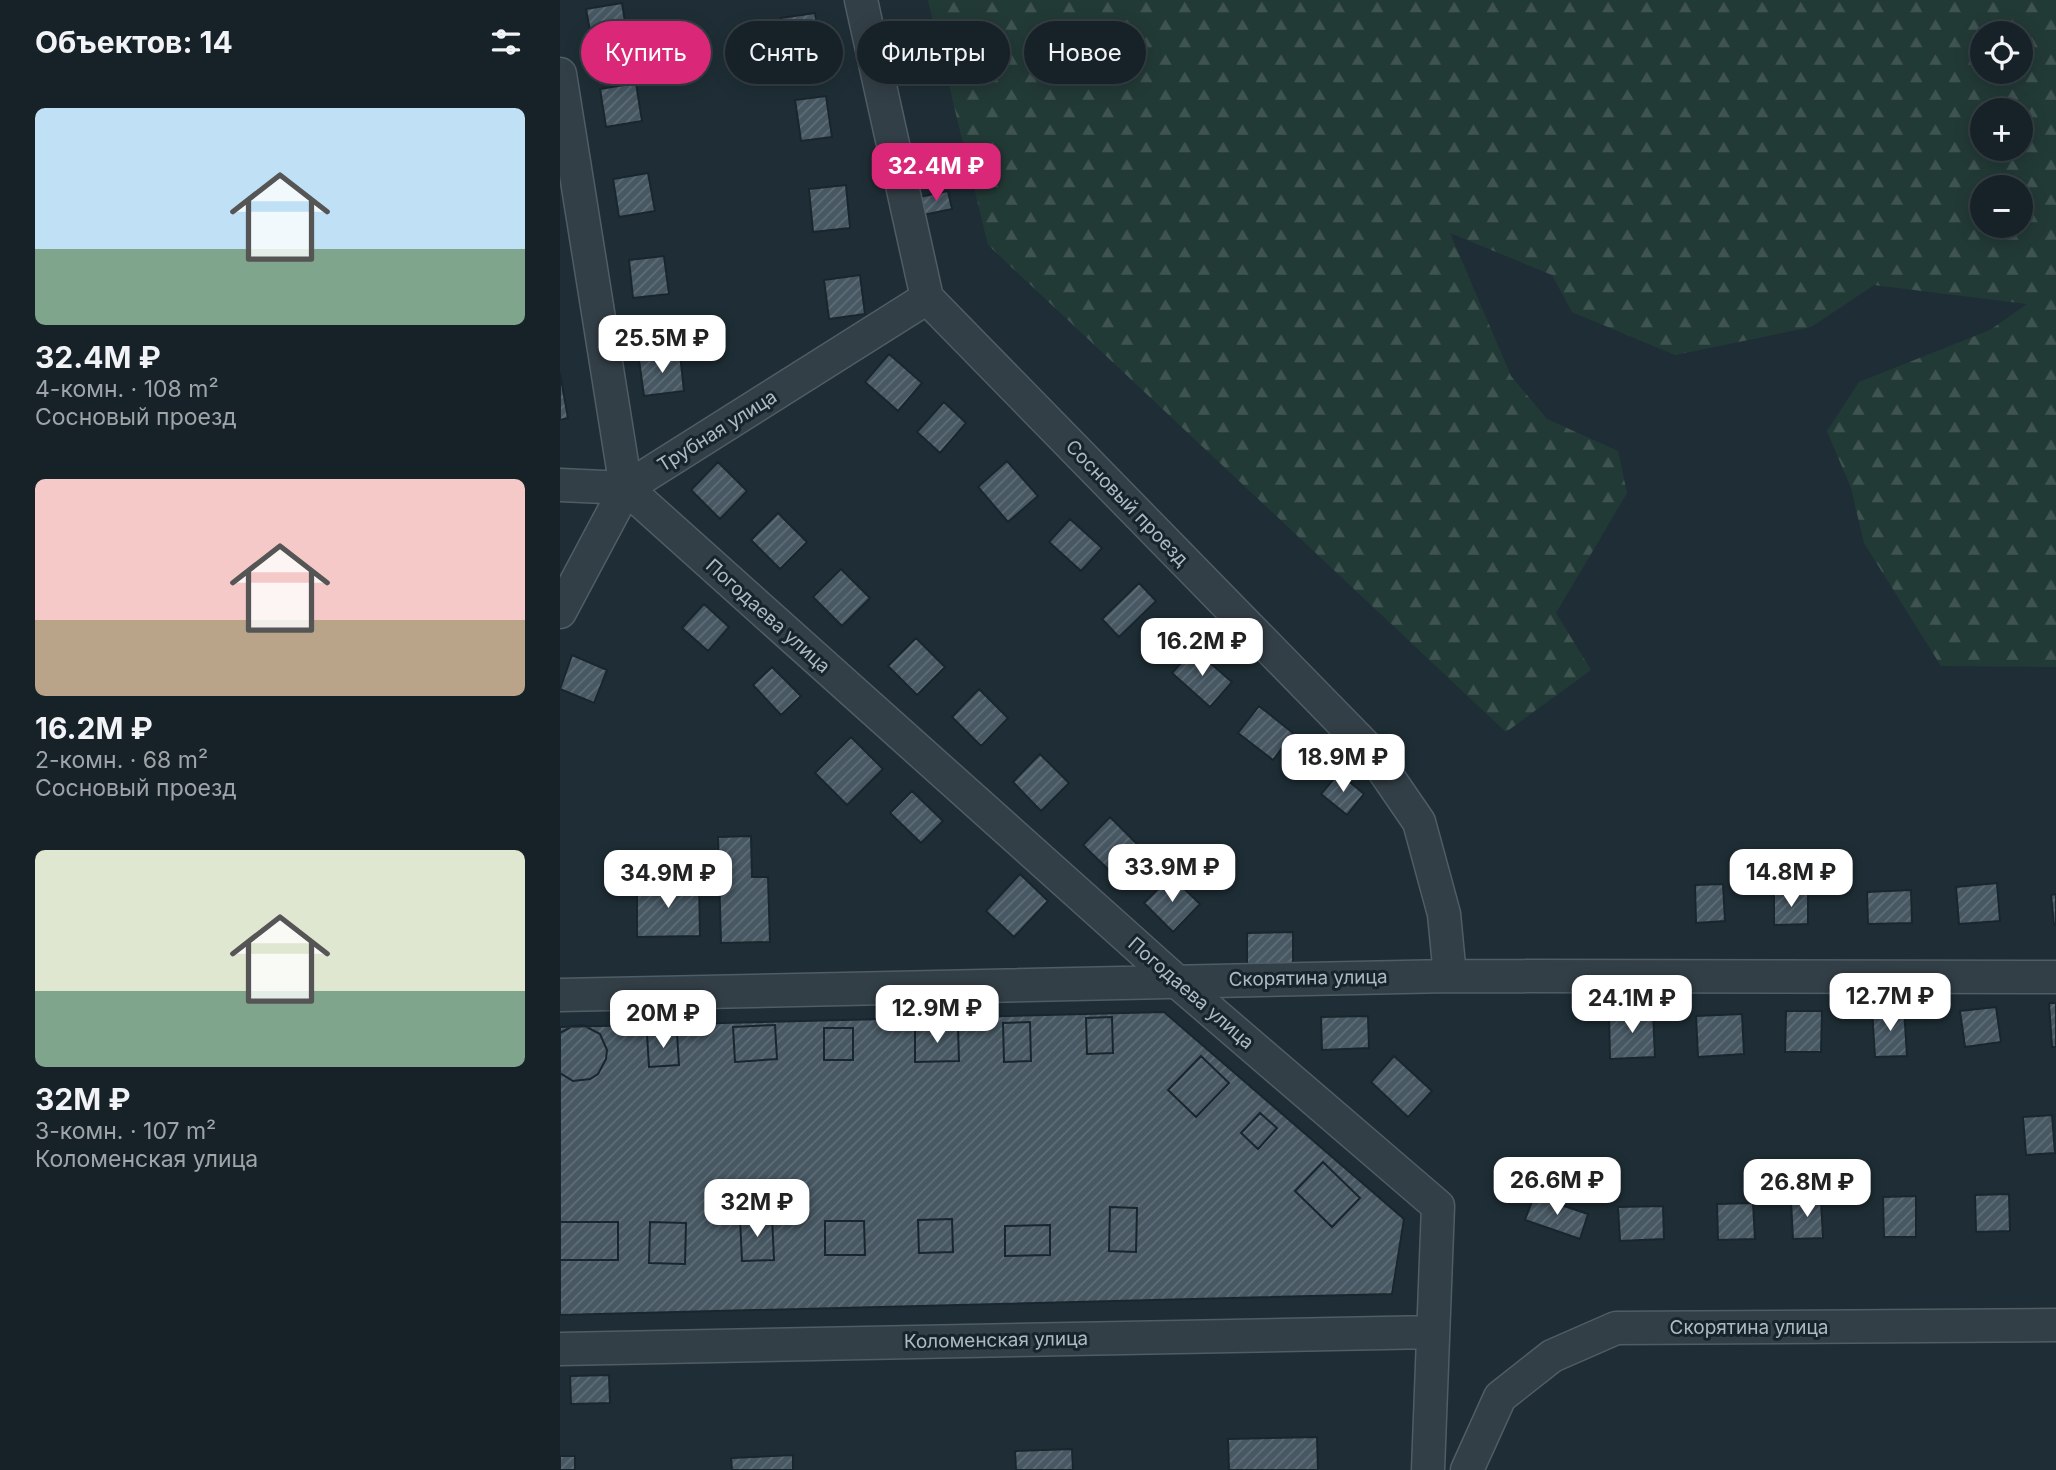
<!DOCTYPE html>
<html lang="ru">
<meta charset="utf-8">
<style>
body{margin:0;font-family:Inter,sans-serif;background:#202a30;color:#f1f3f6;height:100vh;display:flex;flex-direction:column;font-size:26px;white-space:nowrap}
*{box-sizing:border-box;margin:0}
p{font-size:23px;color:#9ea4a8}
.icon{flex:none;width:38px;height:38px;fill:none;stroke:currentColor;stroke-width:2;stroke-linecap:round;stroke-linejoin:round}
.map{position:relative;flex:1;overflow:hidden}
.sheet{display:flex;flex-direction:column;background:#172228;width:560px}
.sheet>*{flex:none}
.top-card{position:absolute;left:21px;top:21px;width:665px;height:63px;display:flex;gap:14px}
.controls{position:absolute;left:1410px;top:21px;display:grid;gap:14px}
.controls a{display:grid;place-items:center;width:63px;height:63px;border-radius:50%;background:#172228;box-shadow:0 4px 18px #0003,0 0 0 2px #363f45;font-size:35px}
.price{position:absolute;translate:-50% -60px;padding:0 16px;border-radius:14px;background:#fff;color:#222;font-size:23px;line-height:46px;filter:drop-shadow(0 2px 4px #0008)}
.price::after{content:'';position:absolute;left:50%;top:42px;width:21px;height:16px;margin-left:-10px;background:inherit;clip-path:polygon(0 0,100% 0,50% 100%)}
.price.active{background:#db2777;color:#fff}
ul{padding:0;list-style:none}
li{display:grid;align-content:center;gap:14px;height:371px;padding:0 35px}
li span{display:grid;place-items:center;height:217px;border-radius:10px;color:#555}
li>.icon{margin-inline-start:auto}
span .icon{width:126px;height:126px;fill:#fffc;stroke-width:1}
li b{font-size:30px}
h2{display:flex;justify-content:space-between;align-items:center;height:84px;padding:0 35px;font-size:30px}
.chip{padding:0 24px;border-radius:32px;background:#172228;box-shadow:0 4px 18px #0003,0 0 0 2px #363f45;font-size:24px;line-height:63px}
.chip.active{background:#db2777;color:#fff}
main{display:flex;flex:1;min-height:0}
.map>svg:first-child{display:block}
</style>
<main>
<section class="sheet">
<h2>Объектов: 14<svg class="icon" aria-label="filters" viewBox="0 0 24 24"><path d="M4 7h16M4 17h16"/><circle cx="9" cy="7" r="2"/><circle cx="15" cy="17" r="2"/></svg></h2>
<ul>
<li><span style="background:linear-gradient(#bfe0f5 65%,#7fa58c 0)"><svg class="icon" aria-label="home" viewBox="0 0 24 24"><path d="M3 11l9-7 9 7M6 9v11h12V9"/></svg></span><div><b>32.4M ₽</b><p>4-комн. · 108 m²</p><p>Сосновый проезд</p></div></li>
<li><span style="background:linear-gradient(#f6c9c9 65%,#b9a48a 0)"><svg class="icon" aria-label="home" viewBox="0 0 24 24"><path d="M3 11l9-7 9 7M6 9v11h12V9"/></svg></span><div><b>16.2M ₽</b><p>2-комн. · 68 m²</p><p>Сосновый проезд</p></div></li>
<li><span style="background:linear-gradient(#dfe7d0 65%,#7fa58c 0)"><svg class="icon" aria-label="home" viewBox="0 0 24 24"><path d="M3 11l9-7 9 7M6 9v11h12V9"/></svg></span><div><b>32M ₽</b><p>3-комн. · 107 m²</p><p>Коломенская улица</p></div></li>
</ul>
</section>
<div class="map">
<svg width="1496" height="1470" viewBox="0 0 1496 1470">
<defs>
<pattern id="forest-firs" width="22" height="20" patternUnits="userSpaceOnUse" patternTransform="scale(1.75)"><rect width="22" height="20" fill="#223a36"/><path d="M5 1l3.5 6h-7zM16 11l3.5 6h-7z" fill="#3f5451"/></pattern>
<pattern id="building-hatch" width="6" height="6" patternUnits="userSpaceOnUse" patternTransform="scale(1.75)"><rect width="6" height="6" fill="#475863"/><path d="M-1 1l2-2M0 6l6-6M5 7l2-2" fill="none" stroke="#5f6e78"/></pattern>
</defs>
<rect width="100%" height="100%" fill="#1f2e36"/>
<path fill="url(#forest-firs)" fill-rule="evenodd" d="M368 0H1496V667L1381 666 1304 543 1291 488 1267 431 1299 382 1430 330 1467 304 1314 285 1251 327 1115 355 1012 312 992 275 890 233 951 376 987 419 1058 451 1067 493 996 613 1031 670 946 732 428 245ZM1423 33H1461V72H1423ZM1423 110H1461V149H1423ZM1423 187H1461V226H1423Z"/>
<path fill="url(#building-hatch)" stroke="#1a262d" stroke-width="2" d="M62 3 68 40 33 47 26 9Z
M255 13 261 53 227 58 221 18Z
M76 83 82 121 46 127 40 89Z
M266 96 272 137 241 141 235 100Z
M88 173 95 211 59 217 53 179Z
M286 185 290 228 253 232 249 189Z
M388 191 392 209 363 215 359 197Z
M104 256 109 294 73 298 69 260Z
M300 275 305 314 269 319 264 280Z
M120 354 124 391 84 396 79 360Z
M329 354 362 383 338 411 305 382Z
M0 373 8 418 0 420Z
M384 402 406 423 380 453 357 432Z
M447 461 478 496 448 522 418 487Z
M158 462 187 491 160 519 131 490Z
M218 513 247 542 220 569 191 540Z
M510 519 542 548 521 571 489 542Z
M281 569 310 598 282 626 253 597Z
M579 583 596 601 559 637 542 619Z
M144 604 169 627 148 651 122 628Z
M356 638 385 667 357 695 328 666Z
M634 649 672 682 650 707 612 673Z
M12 655 47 670 34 703 0 689Z
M212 667 241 696 221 715 193 685Z
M419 689 448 718 421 746 392 717Z
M699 706 733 733 713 760 678 733Z
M291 737 323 769 287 805 255 773Z
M480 754 509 783 481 811 453 782Z
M779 773 804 794 787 815 761 794Z
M352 791 383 821 361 843 330 813Z
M550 817 579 846 552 873 523 845Z
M191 836 192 877H208L210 942 161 943 158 837Z
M460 874 488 901 454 937 426 911Z
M611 876 640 904 613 932 584 903Z
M139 882 140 936 77 937V883Z
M1437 883 1440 921 1399 924 1396 887Z
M1163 884 1165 921 1136 923 1135 885Z
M1351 890 1352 923 1308 924 1307 892Z
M1248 893V924L1214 925V894Z
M1496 894V925H1494L1491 895Z
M733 932V966H687V933Z
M1489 1003H1496V1047H1492Z
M1436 1007 1441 1042 1405 1047 1400 1011Z
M1344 1008 1347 1056 1315 1057 1312 1010Z
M1226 1011H1262L1261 1052H1225Z
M604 1012 844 1219 832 1294 0 1315V1027Z
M1093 1012 1095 1057 1050 1059 1049 1013Z
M1182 1014 1184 1054 1138 1057 1136 1016Z
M808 1016 809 1048 762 1050 761 1017Z
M552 1017 553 1053 527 1054 526 1018Z
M470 1022 471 1061 444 1062 443 1023Z
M23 1025 40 1034 47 1050 46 1059 38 1074 30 1079 13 1081 0 1073V1033L13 1026Z
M215 1025 217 1059 175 1062 173 1027Z
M264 1028H293V1060H264Z
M398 1028 399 1061 355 1062V1030Z
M117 1033 119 1065 89 1067 87 1034Z
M641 1056 669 1083 636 1117 608 1090Z
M834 1056 872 1091 848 1117 811 1082Z
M700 1113 717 1128 698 1149 681 1133Z
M1492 1115 1495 1153 1466 1155 1463 1117Z
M763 1162 800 1198 772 1227 735 1191Z
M1449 1194 1450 1231 1416 1232 1415 1195Z
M974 1196 1028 1214 1020 1239 965 1220Z
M1356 1196V1237H1324L1323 1197Z
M1261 1200 1263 1238 1233 1239 1231 1201Z
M1193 1203 1195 1239 1158 1240 1157 1204Z
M1103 1206 1104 1239 1060 1241 1058 1207Z
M550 1207 577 1208 576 1252 549 1251Z
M212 1217 214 1260 182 1261 180 1218Z
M392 1219 393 1252 359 1253 358 1220Z
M265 1221H304L305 1255H265Z
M0 1222H58V1260H0Z
M90 1222 126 1223 125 1264 89 1263Z
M490 1225V1255L445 1256V1226Z
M49 1375 50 1403 11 1404 10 1376Z
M757 1437 758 1470H669L668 1439Z
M512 1449 513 1470H456L455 1451Z
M233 1455V1470H172L171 1458Z
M0 1456H15V1470H0Z"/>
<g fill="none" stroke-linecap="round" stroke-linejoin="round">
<g stroke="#505d65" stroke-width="35">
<path id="minor" d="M301 0 367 298 811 752 859 822 884 914 890 976
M0 74 66 488
M0 485 66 488
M66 488 615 980 878 1206 868 1470
M0 612 66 488 367 298
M0 995 890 976 1496 977
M0 1349 873 1332
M907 1470 940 1397 992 1356 1056 1328 1496 1325"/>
</g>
<use href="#minor" stroke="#333f47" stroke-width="32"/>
</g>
<g text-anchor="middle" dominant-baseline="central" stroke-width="6" stroke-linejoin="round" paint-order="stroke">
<g font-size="19" fill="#acbac4" stroke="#18242b">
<text transform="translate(157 431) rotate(-32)">Трубная улица</text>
<text transform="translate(567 503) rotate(46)">Сосновый проезд</text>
<text transform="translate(208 616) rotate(42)">Погодаева улица</text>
<text transform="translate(748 978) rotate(-1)">Скорятина улица</text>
<text transform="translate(631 993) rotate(41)">Погодаева улица</text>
<text x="1189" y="1327">Скорятина улица</text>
<text transform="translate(436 1340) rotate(-1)">Коломенская улица</text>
</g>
</g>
</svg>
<div class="controls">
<a><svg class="icon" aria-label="locate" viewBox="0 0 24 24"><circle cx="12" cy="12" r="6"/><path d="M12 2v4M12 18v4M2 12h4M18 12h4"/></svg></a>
<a>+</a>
<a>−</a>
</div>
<b class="price active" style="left:376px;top:203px">32.4M ₽</b>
<b class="price" style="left:102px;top:375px">25.5M ₽</b>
<b class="price" style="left:642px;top:678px">16.2M ₽</b>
<b class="price" style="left:783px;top:794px">18.9M ₽</b>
<b class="price" style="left:612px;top:904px">33.9M ₽</b>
<b class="price" style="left:1231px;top:909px">14.8M ₽</b>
<b class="price" style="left:108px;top:910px">34.9M ₽</b>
<b class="price" style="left:1330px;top:1033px">12.7M ₽</b>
<b class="price" style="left:1072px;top:1035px">24.1M ₽</b>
<b class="price" style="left:377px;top:1045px">12.9M ₽</b>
<b class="price" style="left:103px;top:1050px">20M ₽</b>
<b class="price" style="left:997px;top:1217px">26.6M ₽</b>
<b class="price" style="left:1247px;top:1219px">26.8M ₽</b>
<b class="price" style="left:197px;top:1239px">32M ₽</b>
<div class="top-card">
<a class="chip active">Купить</a>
<a class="chip">Снять</a>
<a class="chip">Фильтры</a>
<a class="chip">Новое</a>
</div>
</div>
</main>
